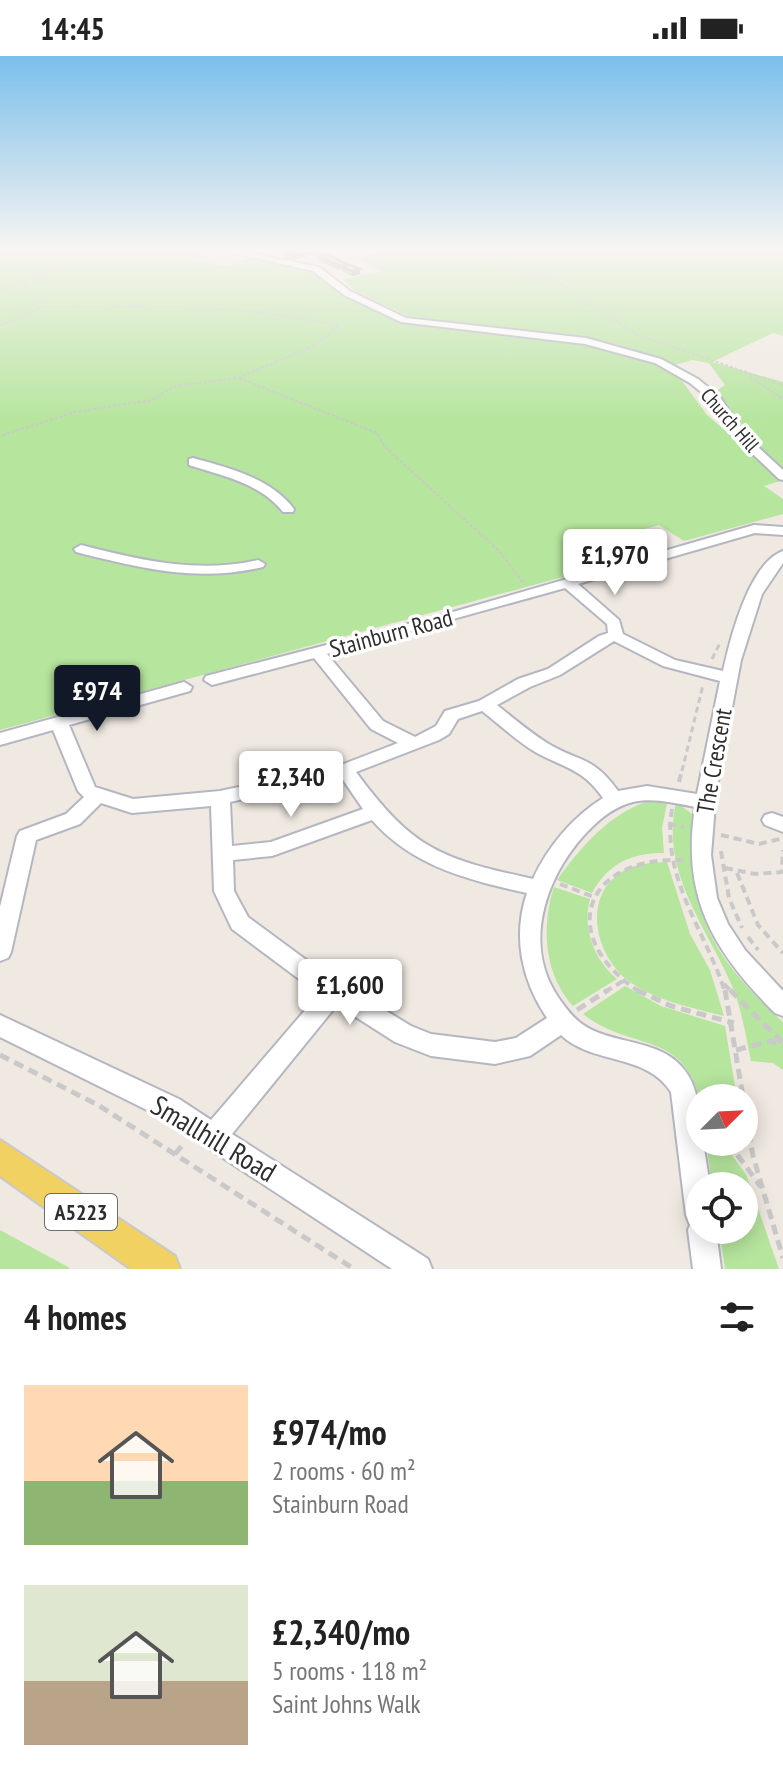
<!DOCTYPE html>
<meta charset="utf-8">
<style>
body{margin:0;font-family:"PT Sans Narrow",sans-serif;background:#f6f6f6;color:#222;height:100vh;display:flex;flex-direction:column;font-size:30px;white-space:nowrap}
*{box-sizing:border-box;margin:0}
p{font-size:26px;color:#767676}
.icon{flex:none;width:44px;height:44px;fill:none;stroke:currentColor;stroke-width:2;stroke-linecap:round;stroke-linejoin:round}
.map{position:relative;height:1213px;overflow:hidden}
.details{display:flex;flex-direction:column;background:#fff;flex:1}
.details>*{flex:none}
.needle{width:52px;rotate:66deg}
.tools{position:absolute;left:686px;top:1028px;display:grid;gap:16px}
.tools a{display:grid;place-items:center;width:72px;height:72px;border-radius:50%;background:#fff;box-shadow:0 4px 20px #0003;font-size:40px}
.price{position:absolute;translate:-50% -68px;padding:0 18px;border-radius:8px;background:#fff;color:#222;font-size:26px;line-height:52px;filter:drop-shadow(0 2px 4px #0008)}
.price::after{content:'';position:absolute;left:50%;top:48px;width:24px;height:18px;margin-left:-12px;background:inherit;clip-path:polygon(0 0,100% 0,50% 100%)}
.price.on{background:#111827;color:#fff}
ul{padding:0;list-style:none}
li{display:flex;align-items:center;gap:24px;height:200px;padding:0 24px}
li span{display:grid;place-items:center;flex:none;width:224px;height:160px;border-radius:0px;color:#555}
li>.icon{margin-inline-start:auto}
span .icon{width:96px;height:96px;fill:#fffc;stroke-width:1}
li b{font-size:34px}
h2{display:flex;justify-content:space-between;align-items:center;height:96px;padding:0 24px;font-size:34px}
.status{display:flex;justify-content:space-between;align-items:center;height:56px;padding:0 40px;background:#fff;direction:ltr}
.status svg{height:22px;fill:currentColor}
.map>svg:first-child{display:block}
</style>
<div class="status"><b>14:45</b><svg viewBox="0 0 49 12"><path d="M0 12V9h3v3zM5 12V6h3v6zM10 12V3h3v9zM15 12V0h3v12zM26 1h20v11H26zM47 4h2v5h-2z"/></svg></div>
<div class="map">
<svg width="783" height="1213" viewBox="0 0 783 1213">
<rect width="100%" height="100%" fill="#efe9e1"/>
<path fill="#b6e59e" d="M0 195H206L189 204 228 210 253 200 312 214 395 263 413 268 577 287 647 305 677 318 707 359 783 424 764 430 783 443V458L684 485 659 469 584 489 607 509 0 674Z
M390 195H783V280L773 277 712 306 783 326V413L769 403 715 336 725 329 709 307 692 304 675 309 616 288 408 260 355 235 343 223 383 215 355 202Z
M654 743 667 747 662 772 664 797C632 797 608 807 592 837L557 824C583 788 611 756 654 743Z
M676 746 692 758C685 855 713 902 783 966V1014L773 1007 751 1005C746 981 742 955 733 932 707 870 660 818 676 746Z
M667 806 690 878 710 914 724 960C693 952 652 944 626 923 596 898 582 843 620 817 634 807 651 807 667 806Z
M554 831 590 843C582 872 594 904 617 923L573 950C544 918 541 871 554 831Z
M625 930 661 950 725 970 737 1042 700 1043C681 973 631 996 583 958Z
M706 1086H722L746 1118 779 1213H725L719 1174H744V1130H712Z
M0 1174 68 1211 70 1213H0Z"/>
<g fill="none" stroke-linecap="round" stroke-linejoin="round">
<g stroke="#b4b7c1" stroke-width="4">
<path id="minor" d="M224 195H239L319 211 350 235 406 262 586 282 661 303 698 323 720 341 745 379 783 414V424L779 423 737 383 712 345 690 327 655 307 585 288 401 266 344 239 313 215Z
M193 402C229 412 271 422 294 453L293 456H283C260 427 223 420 189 409V403Z
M754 469 783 471V479L755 477 578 528 619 564 623 578 675 604 723 615C730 583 749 507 783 495V507L762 538 741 604 716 736 711 799 717 842 728 868 745 894 783 935V960L775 957C713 895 681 841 695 751 651 742 628 737 593 770 549 812 520 885 558 941 565 951 572 961 582 968 611 989 657 982 682 1011 700 1031 700 1060 700 1086H703L710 1130H700V1174H716L721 1213H693L688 1174 690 1169 686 1159 671 1036C646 997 593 1009 561 979L530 1000 495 1008 431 1000 395 986 337 949 232 1078 428 1203 432 1213H392L161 1061 0 981V959L179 1043 211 1064 319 938 232 873 214 835 211 750 132 757 101 747 80 768 36 784 11 896 8 902 0 905V851L17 780 20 775 66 758 84 741 78 735 53 674 0 689V677L184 626 192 631 190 635 69 669 95 731 133 743 220 735 341 709 398 687 371 673 314 602 212 629 204 624 206 620 439 560ZM565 532 607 568 608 577 599 580 548 613 518 623 479 645 445 655 436 670 415 681 383 665 327 598ZM614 585 663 610 720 625 697 738 647 730 618 735C592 699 580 707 547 687 530 676 513 662 497 649L530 631 560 619ZM482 655C500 669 518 686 537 697 565 712 583 713 603 742 573 761 548 790 533 823 442 803 413 794 356 716L439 684 449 678 458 663ZM341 721 363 753 271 786 232 790 230 746ZM372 764C413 811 469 824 527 837 512 881 522 925 547 962L516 982 495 986 431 978 411 970 324 917 248 861 234 835 233 804 272 800Z
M81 489C140 504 197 518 258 504L265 508 263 511C198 527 139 512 76 496L74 493Z
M772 757 783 761V776L765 769 762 764 765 759Z"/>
</g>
<g stroke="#c9c9c9" stroke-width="4">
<path id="major" d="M0 1084 175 1200 180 1213H131L0 1120Z"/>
</g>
<path stroke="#c9c9c9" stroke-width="2" stroke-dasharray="3 2" stroke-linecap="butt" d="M505 195 488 203 485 210 551 221 636 278 783 329
M0 200 44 251C143 250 242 247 339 270L314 290 238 322 175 330 152 344 75 356 0 380
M0 235 97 195
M0 269 44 251
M750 321 783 343
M239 322 377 377 385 391 499 495 524 528"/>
<path stroke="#c9c9c9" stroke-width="3" stroke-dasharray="6 4" stroke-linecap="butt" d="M712 603 721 585
M682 715 703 629"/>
<path stroke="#c9c9c9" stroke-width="4" stroke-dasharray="8 5" stroke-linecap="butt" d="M679 726 682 713
M672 753C661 823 705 873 725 936
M668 768 684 771
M721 779 759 788 780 783
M721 795 729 842 742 872
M725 812 755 818 782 816 783 794
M737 817 758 869 783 897
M560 828 594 841
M748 881 758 894
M724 928 732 936
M605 936 623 925
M640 936C555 881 583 800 684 804"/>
<path stroke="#c9c9c9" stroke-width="5" stroke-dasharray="10 6" stroke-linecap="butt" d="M637 934 671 950 734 967
M725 934 753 1100 783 1202
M730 934 783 987
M577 954 608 934
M736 994 771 985 783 990
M0 999 98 1049 354 1213
M728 1086 761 1131
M175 1098 185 1086"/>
<use href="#minor" fill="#fff" fill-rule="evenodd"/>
<use href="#major" fill="#f2d163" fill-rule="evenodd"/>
</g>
<path fill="#afaba4" d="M283 195H326L310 199 307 198V200L291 204 284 201Z
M318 200 347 210 360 218 352 220 342 215V213L339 214 318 205Z"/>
<path fill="#8e8b86" d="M291 195H307V200L291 204Z
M310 195H326V196L310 199Z
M360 213V218L352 220V215Z"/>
<path fill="#cbc7bf" stroke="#8e8b86" stroke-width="2" d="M327 198 347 208 339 209 318 200Z
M350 209 360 213 352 215 342 211Z"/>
<linearGradient id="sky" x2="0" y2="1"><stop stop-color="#7abfeb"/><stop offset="0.53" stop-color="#f8f5f2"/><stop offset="1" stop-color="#f8f5f2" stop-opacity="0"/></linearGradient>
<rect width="783" height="365" fill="url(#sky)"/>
<g text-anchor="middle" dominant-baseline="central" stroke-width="7" stroke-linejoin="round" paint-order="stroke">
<g font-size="20" fill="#2e2e2e" stroke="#fff">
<text transform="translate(730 364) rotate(49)">Church Hill</text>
</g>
<rect fill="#fff" stroke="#6d6d6d" stroke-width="2" x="45" y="1138" width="72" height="36" rx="6"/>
<g font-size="22" font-weight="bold" fill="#2e2e2e">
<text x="81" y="1156">A5223</text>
</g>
<g font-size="24" fill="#2e2e2e" stroke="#fff">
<text transform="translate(391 577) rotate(-15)">Stainburn Road</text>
<text transform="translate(714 705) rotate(-80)">The Crescent</text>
</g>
<g font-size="28" fill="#2e2e2e" stroke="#fff">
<text transform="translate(214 1082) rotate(31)">Smallhill Road</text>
</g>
</g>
</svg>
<div class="tools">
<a><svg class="needle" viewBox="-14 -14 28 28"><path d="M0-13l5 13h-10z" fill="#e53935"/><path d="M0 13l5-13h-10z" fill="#767676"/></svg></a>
<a><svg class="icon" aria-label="locate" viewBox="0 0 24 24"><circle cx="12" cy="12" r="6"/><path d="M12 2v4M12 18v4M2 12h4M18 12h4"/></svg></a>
</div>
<b class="price" style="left:615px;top:541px">£1,970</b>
<b class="price on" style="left:97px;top:677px">£974</b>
<b class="price" style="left:291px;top:763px">£2,340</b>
<b class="price" style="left:350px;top:971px">£1,600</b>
</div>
<section class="details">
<h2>4 homes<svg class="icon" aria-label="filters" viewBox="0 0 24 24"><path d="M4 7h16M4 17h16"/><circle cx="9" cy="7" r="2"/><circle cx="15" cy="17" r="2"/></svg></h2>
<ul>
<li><span style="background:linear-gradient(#ffd9b3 60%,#8fb573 0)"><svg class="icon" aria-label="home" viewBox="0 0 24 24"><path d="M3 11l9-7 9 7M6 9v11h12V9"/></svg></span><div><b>£974/mo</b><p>2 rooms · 60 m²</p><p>Stainburn Road</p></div></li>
<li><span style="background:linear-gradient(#dfe7d0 60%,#b9a48a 0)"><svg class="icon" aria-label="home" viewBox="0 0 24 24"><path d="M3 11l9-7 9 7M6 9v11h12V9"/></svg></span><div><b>£2,340/mo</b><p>5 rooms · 118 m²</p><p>Saint Johns Walk</p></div></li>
</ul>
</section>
